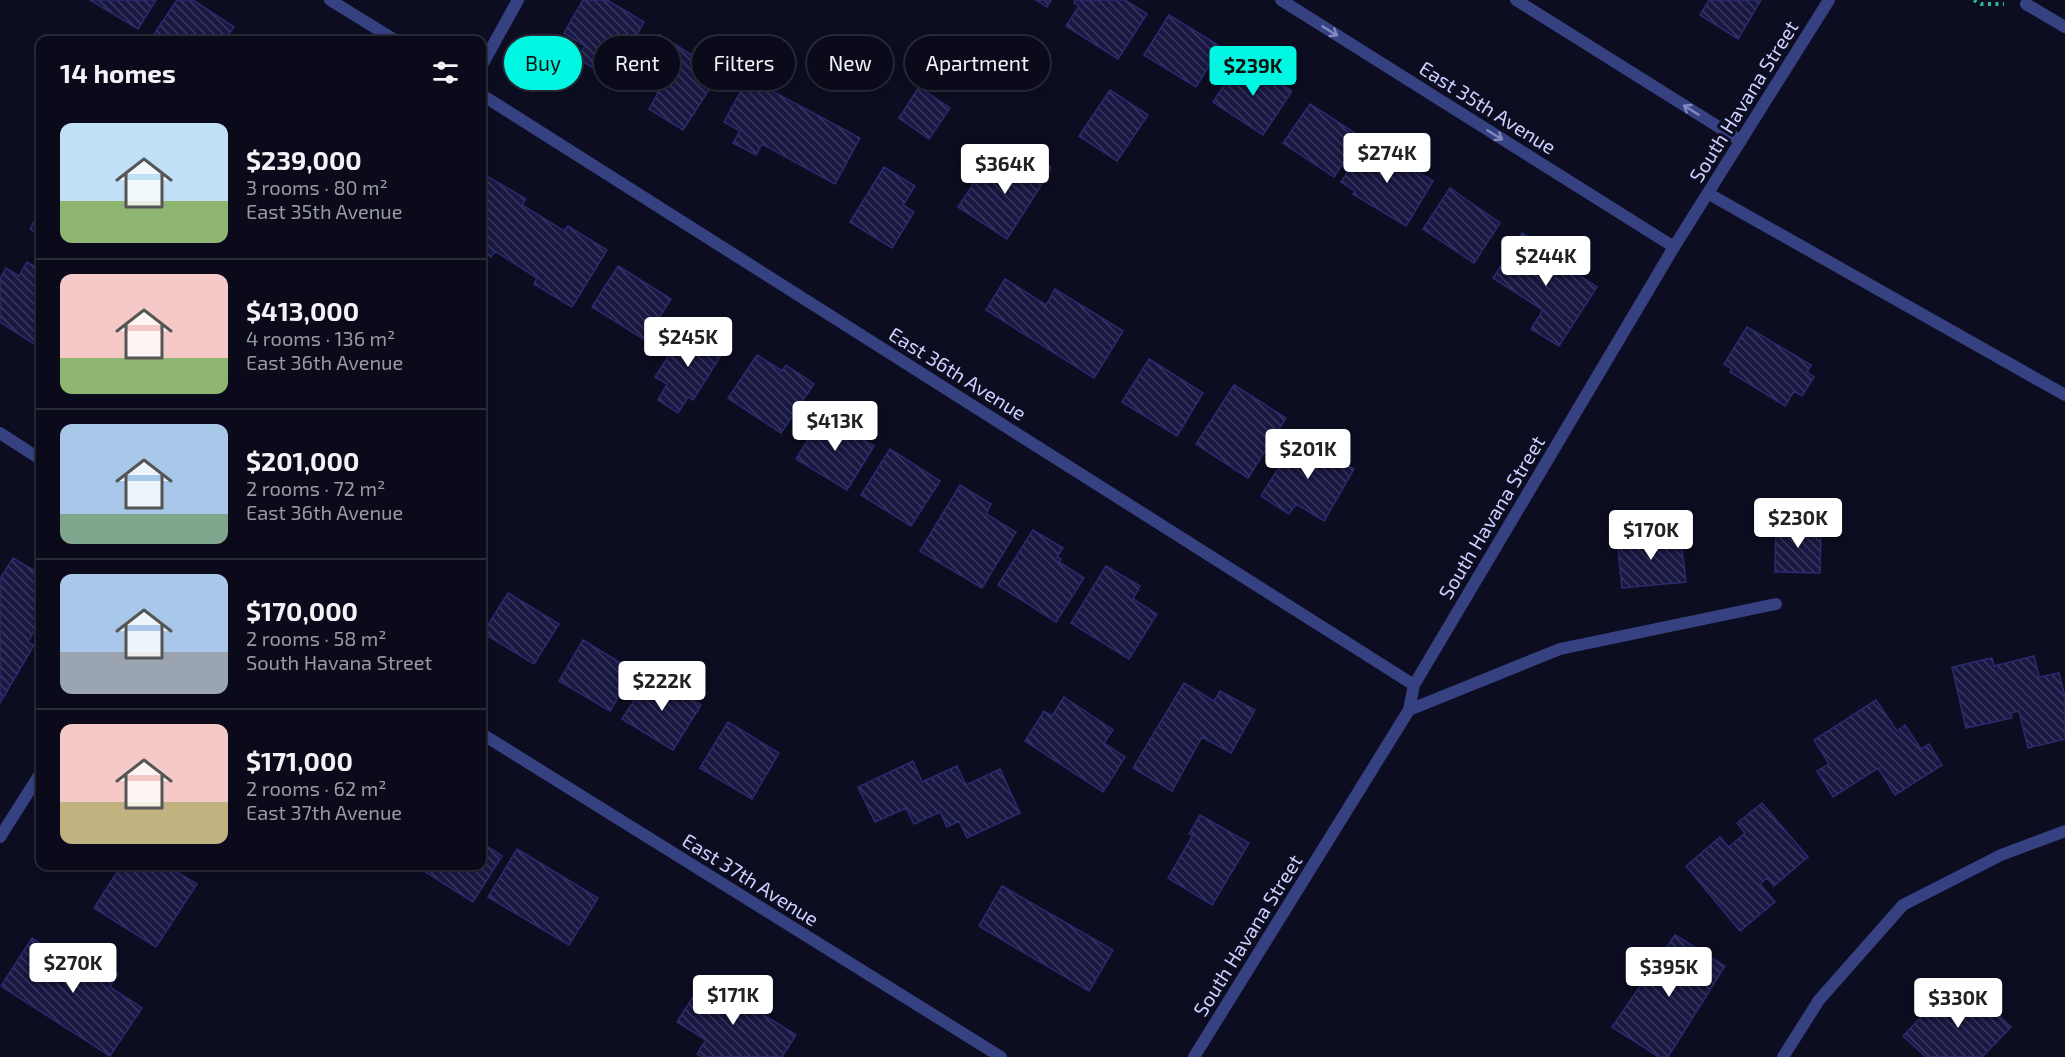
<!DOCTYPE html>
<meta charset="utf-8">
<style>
body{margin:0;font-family:"Exo 2",sans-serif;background:#181827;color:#f1f3f6;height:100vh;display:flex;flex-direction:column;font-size:22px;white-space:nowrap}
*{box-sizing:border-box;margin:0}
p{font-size:20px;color:#999aa2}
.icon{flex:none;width:33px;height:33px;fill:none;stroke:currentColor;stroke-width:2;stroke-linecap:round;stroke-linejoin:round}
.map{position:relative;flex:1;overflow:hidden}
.drawer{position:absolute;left:36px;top:36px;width:450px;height:834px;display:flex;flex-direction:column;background:#0a0a1a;border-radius:12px;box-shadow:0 3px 9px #0003,0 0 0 2px #2a2b39}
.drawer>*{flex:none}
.banner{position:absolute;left:504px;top:36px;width:570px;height:54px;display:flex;gap:12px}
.price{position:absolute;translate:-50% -51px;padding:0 14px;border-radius:6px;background:#fff;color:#222;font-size:20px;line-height:39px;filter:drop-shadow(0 2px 3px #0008)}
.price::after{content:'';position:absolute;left:50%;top:36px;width:18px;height:14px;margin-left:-9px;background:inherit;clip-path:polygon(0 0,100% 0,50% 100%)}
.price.active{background:#00f8e3;color:#111}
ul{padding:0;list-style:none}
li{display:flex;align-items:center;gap:18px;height:150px;padding:0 24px}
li+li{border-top:2px solid #2a2b39}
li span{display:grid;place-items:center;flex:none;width:168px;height:120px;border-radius:12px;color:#555}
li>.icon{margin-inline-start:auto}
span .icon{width:72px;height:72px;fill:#fffc;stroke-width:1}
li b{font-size:26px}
h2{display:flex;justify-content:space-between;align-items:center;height:72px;padding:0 24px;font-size:26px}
.tag{padding:0 21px;border-radius:27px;background:#0a0a1a;box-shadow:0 3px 9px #0003,0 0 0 2px #2a2b39;font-size:21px;line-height:54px}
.tag.active{background:#00f8e3;color:#111}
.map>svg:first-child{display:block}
</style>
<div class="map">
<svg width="2065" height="1057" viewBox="0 0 2065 1057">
<defs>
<pattern id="building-back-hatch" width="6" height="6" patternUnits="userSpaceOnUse" patternTransform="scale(1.5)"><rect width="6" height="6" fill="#191843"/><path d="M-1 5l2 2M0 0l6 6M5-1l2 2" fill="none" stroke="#39395f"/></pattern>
</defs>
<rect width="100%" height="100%" fill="#0d0d22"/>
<path fill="url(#building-back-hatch)" stroke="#2a2a70" stroke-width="1.5" d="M90 0H156L138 29Z
M177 0H193L234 27 225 40H163L154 34Z
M583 0H607L644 22 633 41 638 44 615 81 577 58 585 46 564 33Z
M1036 0H1051L1047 7Z
M1075 0H1125L1147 14 1118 59 1066 26 1079 6 1074 3Z
M1709 0H1761L1738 39 1700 15Z
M1169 15 1221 47 1196 87 1144 55Z
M660 35 720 73 683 130 649 109 658 93 633 78Z
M1242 58 1292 91 1263 135 1213 102Z
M748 78 860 138 835 184 762 144 756 155 733 143 740 131 724 122Z
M919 87 950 108 929 139 899 118Z
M1110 90 1148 115 1117 161 1079 136Z
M1310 104 1361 137 1334 177 1283 143Z
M1364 146 1379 155 1382 149 1433 181 1406 226 1353 194 1355 191 1341 182Z
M1031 154 1051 167 1049 173 1007 239 958 207 986 165 1010 180 1025 157 1028 159Z
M884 167 915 186 903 205 914 212 892 248 850 222Z
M485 175 526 199 522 205 564 231 568 226 607 250 572 307 534 284 537 278 495 251 491 257 482 251V181Z
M1450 188 1500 223 1474 263 1423 229Z
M40 211V236L30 229Z
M1522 233 1573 265 1570 269 1597 287 1559 346 1531 329 1543 310 1493 278Z
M27 262 40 270 39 347 0 322V279L6 268 19 276Z
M618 266 671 299 645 340 592 307Z
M1005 279 1046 305 1055 289 1123 331 1094 378 986 310Z
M692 326 723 346 719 353 721 355 693 400 688 397 678 413 658 400 667 384 655 377 684 332 687 334Z
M1747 327 1811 365 1807 372 1814 377 1802 396 1794 391 1785 406 1730 372 1732 369 1724 364Z
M757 355 782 371 786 365 814 384 781 433 728 398Z
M1149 359 1203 393 1177 436 1122 402Z
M1234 385 1286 418 1248 478 1196 444Z
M823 415 874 446 847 490 796 459Z
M1299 435 1354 469 1324 521 1296 504 1289 514 1261 496Z
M890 449 940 481 911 526 861 495Z
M960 485 991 504 986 514 1016 532 982 588 920 551Z
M1776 525 1821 527 1820 573 1775 572Z
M1033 530 1063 548 1057 557 1061 559 1059 562 1084 578 1056 622 998 585Z
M1680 533 1686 582 1622 588 1617 539Z
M13 558 40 574V621L28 642 34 645 0 703V579Z
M1106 566 1140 586 1133 599 1157 614 1129 659 1071 623Z
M508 593 559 624 534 664 483 633Z
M583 640 634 671 610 711 559 681Z
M2034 656 2039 677 2059 673 2065 697V739L2028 748 2019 711 2011 713 2012 718 1966 728 1952 667 1992 658 1994 666Z
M651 674 701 705 673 750 622 719Z
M1184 683 1214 701 1220 691 1255 710 1231 753 1202 737 1172 791 1133 768Z
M1064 697 1113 730 1104 743 1125 757 1103 792 1025 741 1044 711 1052 716Z
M1876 700 1897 731 1905 725 1921 749 1929 744 1942 765 1895 795 1878 768 1833 797 1817 771 1829 764 1814 740Z
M728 722 779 753 752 799 700 768Z
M913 761 922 782 957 766 966 785 1000 769 1020 813 967 838 959 821 947 827 940 812 914 824 906 808 875 822 858 787Z
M1762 803 1808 857 1774 886 1767 878 1760 884 1775 902 1740 931 1686 866 1720 837 1729 847 1745 833 1737 823Z
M1200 815 1249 843 1212 905 1168 878 1193 835 1189 834Z
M482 843 502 856 473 902 416 866H482Z
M517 849 598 898 569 945 488 897Z
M121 866H167L197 884 156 947 94 908Z
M1002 886 1113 950 1089 991 979 926Z
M1675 935 1725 966 1668 1057H1659L1612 1027Z
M32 938 64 959 72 945 118 974 110 987 142 1008 110 1056 1 986Z
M705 978 796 1035 782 1057H702L697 1054 706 1040 677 1022Z
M1967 985 2011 1027 1982 1057H1926L1903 1036 1932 1006 1940 1014Z"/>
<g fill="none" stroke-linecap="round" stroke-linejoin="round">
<path stroke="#2bb694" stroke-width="4" stroke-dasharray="3 4.5" stroke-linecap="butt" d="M1974 0 1981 4H2004"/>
<path stroke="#364182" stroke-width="12" d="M482 65 518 0
M1709 194 2065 395
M1409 710 1560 649 1776 604"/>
<path stroke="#364182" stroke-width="12" d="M330 0 395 40
M1281 0 1674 247
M1516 0 1741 141
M2026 4 2065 27
M482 95 1414 685
M0 837 40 774
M1194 1057 1409 710 1414 685 1674 247 1829 0
M1783 1057 1819 1000 1903 905 2001 855 2065 831"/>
<path stroke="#364182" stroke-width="12" d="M0 433 40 459
M482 734 1001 1057"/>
</g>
<defs><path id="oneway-shaft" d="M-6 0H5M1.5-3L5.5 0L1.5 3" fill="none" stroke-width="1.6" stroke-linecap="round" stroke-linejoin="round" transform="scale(1.5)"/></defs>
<g stroke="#8289c0">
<use href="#oneway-shaft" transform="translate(1330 31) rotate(32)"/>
<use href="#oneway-shaft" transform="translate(1691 110) rotate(-148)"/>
<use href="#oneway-shaft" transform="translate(1495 135) rotate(32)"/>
</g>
<g text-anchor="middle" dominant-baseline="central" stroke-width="6" stroke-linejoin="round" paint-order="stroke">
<g font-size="20" fill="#cdd1ff" stroke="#0d0d22">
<text transform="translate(1743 101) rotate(-58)">South Havana Street</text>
<text transform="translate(1488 107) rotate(32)">East 35th Avenue</text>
<text transform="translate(958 373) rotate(32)">East 36th Avenue</text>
<text transform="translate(1491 517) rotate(-59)">South Havana Street</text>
<text transform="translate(751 879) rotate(32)">East 37th Avenue</text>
<text transform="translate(1247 935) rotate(-58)">South Havana Street</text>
</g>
</g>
</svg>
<b class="price active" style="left:1253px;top:97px">$239K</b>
<b class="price" style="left:1387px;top:184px">$274K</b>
<b class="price" style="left:1005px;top:195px">$364K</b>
<b class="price" style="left:1546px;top:287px">$244K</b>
<b class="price" style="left:688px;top:368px">$245K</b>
<b class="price" style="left:835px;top:452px">$413K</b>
<b class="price" style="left:1308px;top:480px">$201K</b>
<b class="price" style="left:1798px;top:549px">$230K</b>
<b class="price" style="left:1651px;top:561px">$170K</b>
<b class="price" style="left:662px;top:712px">$222K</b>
<b class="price" style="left:73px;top:994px">$270K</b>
<b class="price" style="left:1669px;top:998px">$395K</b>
<b class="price" style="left:733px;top:1026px">$171K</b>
<b class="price" style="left:1958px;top:1029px">$330K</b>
<div class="banner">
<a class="tag active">Buy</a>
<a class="tag">Rent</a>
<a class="tag">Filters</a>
<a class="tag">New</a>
<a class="tag">Apartment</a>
</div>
<section class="drawer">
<h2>14 homes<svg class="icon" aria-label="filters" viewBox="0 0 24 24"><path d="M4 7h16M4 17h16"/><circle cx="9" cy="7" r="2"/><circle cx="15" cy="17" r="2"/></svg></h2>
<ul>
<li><span style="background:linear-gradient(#bfe0f5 65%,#8fb573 0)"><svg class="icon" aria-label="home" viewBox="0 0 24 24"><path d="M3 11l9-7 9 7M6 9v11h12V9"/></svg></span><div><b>$239,000</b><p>3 rooms · 80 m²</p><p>East 35th Avenue</p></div></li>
<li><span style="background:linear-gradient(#f6c9c9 70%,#8fb573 0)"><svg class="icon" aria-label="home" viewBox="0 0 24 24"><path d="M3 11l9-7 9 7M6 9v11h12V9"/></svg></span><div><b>$413,000</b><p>4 rooms · 136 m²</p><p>East 36th Avenue</p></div></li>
<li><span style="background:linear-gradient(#a9c7e8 75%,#7fa58c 0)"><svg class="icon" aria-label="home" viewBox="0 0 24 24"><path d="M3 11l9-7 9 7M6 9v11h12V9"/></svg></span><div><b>$201,000</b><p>2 rooms · 72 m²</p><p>East 36th Avenue</p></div></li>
<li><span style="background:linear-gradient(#a9c7e8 65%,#9aa5b1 0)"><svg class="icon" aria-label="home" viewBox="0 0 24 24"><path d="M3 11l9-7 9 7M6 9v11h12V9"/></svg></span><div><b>$170,000</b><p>2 rooms · 58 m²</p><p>South Havana Street</p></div></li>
<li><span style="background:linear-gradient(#f6c9c9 65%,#c2b280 0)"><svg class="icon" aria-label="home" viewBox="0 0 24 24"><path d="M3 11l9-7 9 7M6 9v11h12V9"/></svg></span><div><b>$171,000</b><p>2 rooms · 62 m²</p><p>East 37th Avenue</p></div></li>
</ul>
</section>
</div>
